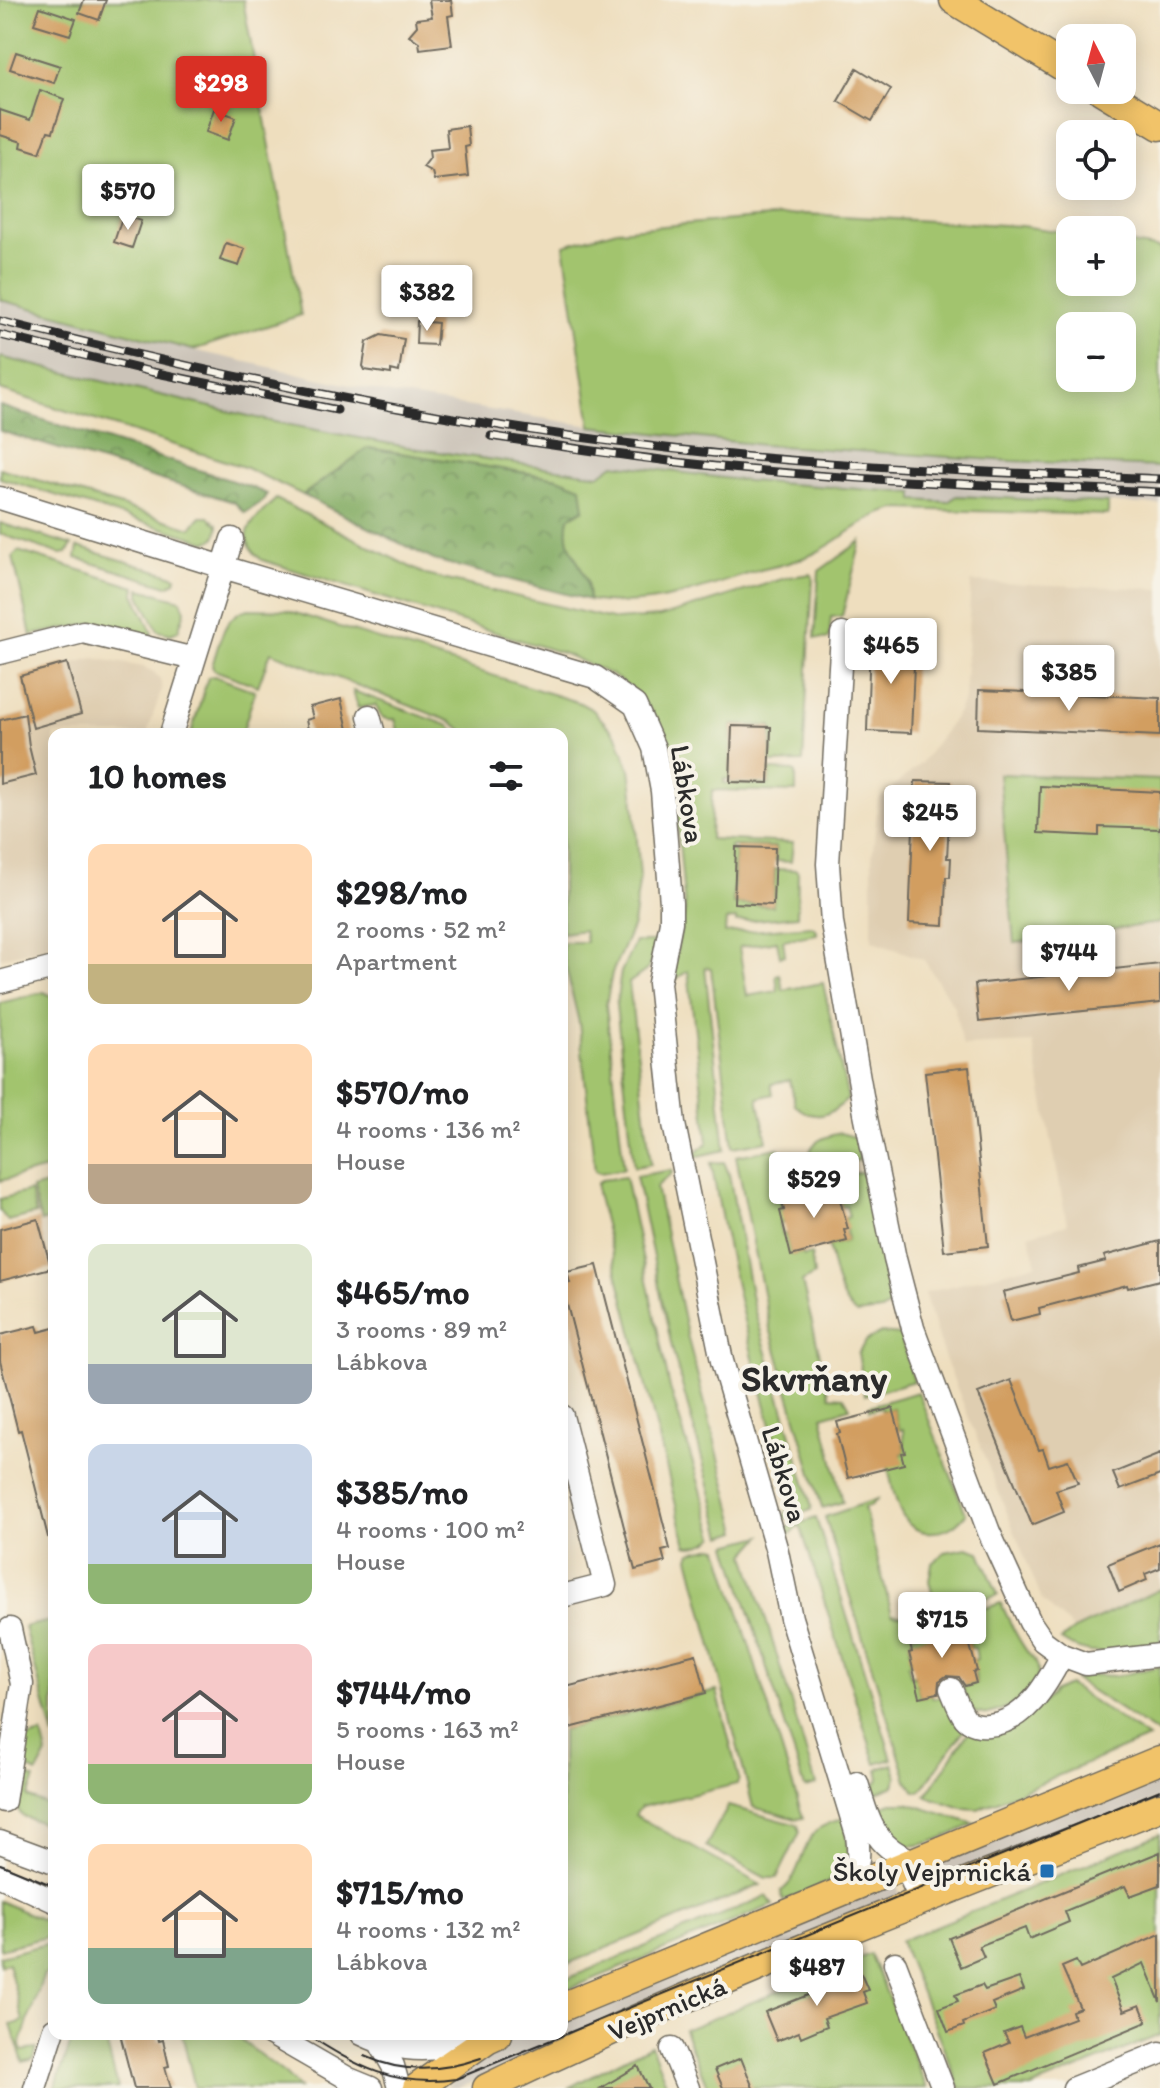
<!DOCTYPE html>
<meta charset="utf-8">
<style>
body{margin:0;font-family:Itim,sans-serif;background:#f6f6f6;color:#202124;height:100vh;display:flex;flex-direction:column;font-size:30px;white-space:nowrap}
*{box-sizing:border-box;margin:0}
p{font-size:26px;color:#757577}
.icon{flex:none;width:44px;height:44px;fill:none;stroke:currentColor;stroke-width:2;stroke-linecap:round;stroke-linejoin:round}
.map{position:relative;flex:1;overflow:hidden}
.drawer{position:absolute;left:48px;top:728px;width:520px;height:1312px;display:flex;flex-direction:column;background:#fff;border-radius:16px;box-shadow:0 4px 20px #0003}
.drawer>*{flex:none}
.needle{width:52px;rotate:354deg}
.fabs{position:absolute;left:1056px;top:24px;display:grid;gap:16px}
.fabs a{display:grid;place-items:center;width:80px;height:80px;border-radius:16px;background:#fff;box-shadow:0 4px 20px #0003;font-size:40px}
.price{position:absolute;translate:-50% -68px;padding:0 18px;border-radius:8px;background:#fff;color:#222;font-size:26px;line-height:52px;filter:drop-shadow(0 2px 4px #0008)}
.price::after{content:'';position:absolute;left:50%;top:48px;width:24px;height:18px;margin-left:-12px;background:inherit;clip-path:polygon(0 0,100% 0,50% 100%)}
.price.current{background:#d93025;color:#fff}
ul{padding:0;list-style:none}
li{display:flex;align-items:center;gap:24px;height:200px;padding:0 40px}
li span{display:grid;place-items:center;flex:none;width:224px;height:160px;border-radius:16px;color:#555}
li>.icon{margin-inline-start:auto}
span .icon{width:96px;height:96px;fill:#fffc;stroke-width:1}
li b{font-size:34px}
h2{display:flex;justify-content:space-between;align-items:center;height:96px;padding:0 40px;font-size:34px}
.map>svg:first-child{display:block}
</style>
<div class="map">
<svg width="1160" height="2088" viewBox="0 0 1160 2088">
<defs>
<pattern id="forest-crowns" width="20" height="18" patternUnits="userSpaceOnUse" patternTransform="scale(2)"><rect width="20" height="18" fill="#81aa61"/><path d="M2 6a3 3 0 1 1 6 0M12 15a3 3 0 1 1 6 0" fill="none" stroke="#6a8b50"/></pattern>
</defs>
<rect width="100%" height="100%" fill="#f7f3e8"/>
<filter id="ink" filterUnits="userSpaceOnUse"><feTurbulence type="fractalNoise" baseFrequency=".0125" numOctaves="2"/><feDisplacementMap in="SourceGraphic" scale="16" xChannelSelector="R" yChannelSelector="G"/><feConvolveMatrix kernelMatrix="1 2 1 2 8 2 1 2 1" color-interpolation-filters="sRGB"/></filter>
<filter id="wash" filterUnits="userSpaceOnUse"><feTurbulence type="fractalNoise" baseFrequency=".006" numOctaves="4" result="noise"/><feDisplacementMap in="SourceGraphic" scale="32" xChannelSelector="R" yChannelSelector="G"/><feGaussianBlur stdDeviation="1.8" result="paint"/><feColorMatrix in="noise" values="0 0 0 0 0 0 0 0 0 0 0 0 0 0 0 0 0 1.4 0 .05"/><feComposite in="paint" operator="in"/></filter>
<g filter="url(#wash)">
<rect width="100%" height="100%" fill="#eedebe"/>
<path fill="#dfceb1" d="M971 582 1160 589V1616L1089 1644 1042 1600 944 1356 924 1293 1037 1264 1029 1235 1067 1224 1033 1043 963 1046 954 1006 924 960 872 940V859L878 800 921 763 954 719 964 699Z
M94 658 143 667 154 672 160 679 162 688 147 734H54V945L0 958V720L29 712 20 676Z"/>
<path fill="#cbc3b8" d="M0 300 193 350 390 394 591 426 763 445 1012 461 1160 467V505L957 496 948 502 914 500V493L747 481 614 464 599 475 418 449 274 422 0 357Z
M1160 1771V1798L937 1889 928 1865Z
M894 1878 903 1903 458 2088 446 2087 501 2043 521 2034H562V2017Z"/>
<path fill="#a2c46e" stroke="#66784c" stroke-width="2" fill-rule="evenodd" d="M0 0H243L301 315 193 350 0 300Z
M805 214 1021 226 1070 233V282H1122V242L1160 249V467L1012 461 763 445 591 426 564 245 617 230ZM1070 326H1122V378H1070Z
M0 357 274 422 418 449 599 475 614 464 747 481 914 493V500L948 502 957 496 1108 503V515L896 509C864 516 844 539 815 553 798 562 776 566 757 571 701 589 648 611 589 600L587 581 571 553 566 532 569 518 558 478 368 448 303 495 244 467 0 390Z
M0 468 191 528 200 517H209L218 525C218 534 216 540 207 542L0 478Z
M276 499 426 575 616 620 660 617 789 577 811 574 813 577 803 762 771 763 772 726 732 725 730 779H724V783L769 785 770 770 794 771 796 773V792L712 790 710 839 793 843 791 862 776 861 775 847 730 846V850H735L733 904 773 906 775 869 796 870 798 872 797 916 736 922V919L726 920 725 933 811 926 817 930V934L783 940 785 955 780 956 777 941 739 947 747 996 778 991 776 975 780 974 783 990 823 983 848 1099C831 1115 815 1123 795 1105L790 1080 771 1084 773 1094 758 1098 767 1141 733 1147 711 968 705 967 725 1150 690 1158 708 1142 688 971 670 983 685 910 672 761 664 736 652 712 633 690 612 675 565 654 262 560C231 535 256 519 276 499Z
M0 523 72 545 67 553 60 554 0 534Z
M861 541 842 616 831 617 829 639 815 638 819 571Z
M78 547 168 574 176 577 175 582 167 586 76 558Z
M18 551 135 587 134 594 152 632 150 637 95 623 31 635 13 557Z
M140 589 181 600 185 611 178 631 171 634 158 631 140 595Z
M249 609 286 610 580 703 593 710 617 736 630 769 633 793 640 876 633 925 612 973 606 1005 624 1169 600 1173 595 1171 579 1023 562 951 564 942H586L584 930 562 933V734H463L461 729 452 722 271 652 258 686 214 670 212 666C219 645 223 613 249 609Z
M214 676 255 691 242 734H191L208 677Z
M353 691 450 726 457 734H399L395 719C382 720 380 717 376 705L358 708Z
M999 774 1160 780V923L1014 943Z
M635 942H657L648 969 629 983 651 1164 634 1167 616 1005 621 972Z
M44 992 54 997V1167L0 1181V1003Z
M840 1133 855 1137 860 1160 810 1171C805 1146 816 1138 840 1133Z
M778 1148 786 1155 795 1191 812 1187V1181L862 1172 892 1304 881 1311 856 1314C837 1299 834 1269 828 1246L847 1241 845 1218 849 1217 846 1206 842 1207 836 1185 825 1188 824 1184 813 1187V1191L781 1200 783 1222 779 1224 782 1234H786L791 1255 802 1253 804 1256 811 1254 814 1275 802 1282 830 1396 844 1397 850 1408 822 1416 843 1502 822 1508 770 1328 736 1156Z
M724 1162 729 1174 753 1305 812 1507 811 1510 779 1521 794 1503C759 1391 732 1279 711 1163Z
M672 1170V1173L656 1187 688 1339 738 1531 723 1536 672 1348 636 1176Z
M625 1177 670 1388 715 1536C710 1543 694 1548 686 1545L597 1193V1184L601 1180Z
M54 1183V1218L41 1222 32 1189Z
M30 1191 36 1214 8 1221 0 1211V1199Z
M881 1333 900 1335 914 1381 865 1395 858 1353 866 1341Z
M918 1392 966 1514C957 1524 948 1532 934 1532 898 1535 895 1495 888 1468L904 1452 903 1429 899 1430 893 1408 882 1411 881 1407 869 1410V1406Z
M877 1499 872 1505 864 1508 892 1614 905 1616 913 1635 941 1629 940 1623 1001 1603C1009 1621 1017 1638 1028 1653 1032 1658 1038 1663 1038 1669 1040 1684 1020 1702 1008 1707 995 1712 985 1718 972 1711L962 1687 976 1683 974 1660 977 1659 975 1648H971L965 1627 954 1630 952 1626 942 1628V1633L910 1641 911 1664 908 1665 911 1676 915 1675 920 1697 931 1694 933 1698 944 1695 953 1719 965 1729 920 1792 915 1791 907 1780 825 1517Z
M816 1518 892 1759 876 1764 800 1525 785 1539 782 1529Z
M762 1536 746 1554 816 1785 805 1788 728 1545Z
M714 1547 719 1548 803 1818 796 1819 753 1807 689 1557 691 1552Z
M967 1548 980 1552 998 1595 938 1614 929 1581 932 1563 945 1552Z
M1160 1589V1645C1124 1650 1092 1662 1061 1640L1074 1630Z
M54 1620V1737L24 1627Z
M1160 1666V1733L1158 1734 1075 1680 1092 1675 1117 1676Z
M1069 1685 1148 1738 978 1809 962 1808 926 1796 969 1731 1033 1713 1055 1691Z
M717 1691 739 1779 737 1784 641 1807 635 1815 761 1885 562 1966V1730Z
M42 1734 47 1754 37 1773 19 1765 22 1740Z
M893 1764 897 1777 894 1786 866 1797 880 1778 878 1769Z
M19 1772 35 1779 28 1797 54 1808V1827L22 1816 15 1804Z
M892 1803H907L975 1824C951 1833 912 1858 888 1838 881 1831 876 1818 871 1810Z
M728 1806 798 1825 800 1832 777 1878H766L706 1846Z
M846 1817 848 1862 827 1883 783 1901 781 1891C801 1878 800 1847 817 1830 824 1824 837 1821 846 1817Z
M1160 1834V2035L1031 2088H960L900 1941Z
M767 1896 773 1905 562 1992V1981Z
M0 1901 54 1925V1935L0 1949Z
M54 1942V1973L44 1974 20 2045 22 2051 37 2049 34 2059 23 2062 11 2025 23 2021 8 1963 0 1965V1956Z
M870 1954 927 2088H708L684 2030Z
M74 2034H104L118 2088H55Z
M182 2034H233L285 2074 299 2088H195Z
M651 2045 668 2088H568Z"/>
<path fill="url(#forest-crowns)" stroke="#566a46" stroke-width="2" d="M0 406 248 486 267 494 263 501 245 513 234 502 0 431Z
M368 448 558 478 581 487 584 509 569 518C563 547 578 556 586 580 588 586 588 594 589 600L434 560 303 495Z"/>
<g id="blocks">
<path fill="#d29e60" d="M84 0H106L99 20 79 13Z
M429 0H451L453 15 448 16 452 45 420 49 419 42 409 35 417 26 416 19 432 17Z
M40 7 76 19 70 35 34 24Z
M16 52 60 66 54 83 10 69Z
M233 66 235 84 217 86 215 68Z
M857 68 891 89 872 121 838 101Z
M40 90 64 99 53 132 48 131 40 153 21 147 22 142 0 135V110L30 120Z
M214 109 236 117 228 140 206 132Z
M467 126 469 146 465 147 468 176 434 180 432 172 423 167 430 158 429 150 448 148 446 129Z
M123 215 141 221 132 248 114 242Z
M226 243 245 249 239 266 220 260Z
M417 321 438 323 436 345 416 344Z
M381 335 404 339 399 372 391 370V374L365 370 363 366 367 342Z
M870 640 915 642 911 733 867 731Z
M67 663 81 714 33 728 20 676Z
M979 690 1160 698V736L978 728Z
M341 699 349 734H309L306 720 313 718 310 707Z
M25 714 29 746 36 775 0 784V720Z
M732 726 771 727 769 783 730 782Z
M915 781 951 782 947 858H951L950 877H946L944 925 909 923Z
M1040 786 1160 792V829L1099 827V836L1038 833Z
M736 847 775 848 773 905 734 903Z
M1160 964V1003L979 1022 975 984Z
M969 1067 988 1246 944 1251 925 1072Z
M836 1185 848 1229 844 1230 847 1241 791 1256 780 1211 784 1210 781 1199Z
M38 1219 51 1268 0 1281V1229Z
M1160 1241V1280L1128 1288 1127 1285 1039 1308 1040 1314 1011 1321 1003 1292 1079 1273 1078 1268 1106 1261 1104 1256Z
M597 1265 670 1549 662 1551 665 1562 635 1570 562 1285 570 1283 567 1272Z
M37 1326 39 1332 54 1328V1536L48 1537 21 1430 18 1431 0 1361V1335Z
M1011 1380 1039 1450 1043 1449 1049 1466 1068 1460 1078 1483 1056 1490 1064 1512 1032 1525 978 1393Z
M893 1408 905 1452 901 1453 904 1464 848 1478 837 1434 840 1433 837 1422Z
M1160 1454V1475L1120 1490 1113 1473Z
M1160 1543V1568L1145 1574 1147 1580 1119 1592 1108 1564Z
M965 1627 977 1671 973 1672 976 1683 965 1686 959 1677 946 1676 939 1681 938 1693 920 1697 909 1653 912 1652 909 1641Z
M696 1654 706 1693 562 1730V1688Z
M1160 1852V1885L1130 1896 1125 1886 1065 1911 1069 1922 1029 1939 1025 1928 979 1946 984 1957 961 1967 949 1938Z
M1160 1934V2002L1144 1963 1111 1979 1124 2011 1140 2005 1147 2022 998 2084 985 2053 1009 2043 1004 2033 1020 2027 1024 2037 1074 2018 1072 2011 1080 2008 1062 1967 1076 1961 1080 1969Z
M861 1974 868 1990 863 1992 867 2003 824 2018 827 2026 801 2037 799 2032 777 2041 765 2012Z
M1019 1978 1024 1990 992 2003 995 2010 963 2023 964 2026 948 2032 939 2008 958 2001 955 1995 982 1985 985 1990Z
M120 2034H157L159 2041 163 2040 169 2066 165 2067 171 2088H134Z
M741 2058 753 2088H723L715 2069Z
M638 2066 649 2088H601Z"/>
</g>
</g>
<g filter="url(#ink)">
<use href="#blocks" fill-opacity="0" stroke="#6f6a5e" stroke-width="2"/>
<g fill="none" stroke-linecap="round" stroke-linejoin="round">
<g stroke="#6f6a5e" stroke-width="25">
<path id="minor" d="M0 498 223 567 595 677 635 705 654 748 662 791 671 903V922L659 983 674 1124 722 1361 777 1551 791 1618 857 1835C860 1858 859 1873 844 1892
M842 634 828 864 832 923 865 1113 895 1259 913 1328 989 1532 1030 1622 1043 1641 1062 1655 1086 1664 1160 1655
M0 653 83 632 194 659
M369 716 374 734
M171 734 232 539
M0 982 54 968
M562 1416 605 1585 562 1596
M951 1689C955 1698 959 1710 965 1718 970 1724 980 1726 988 1725 1025 1723 1047 1684 1062 1655
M857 1783C869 1822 875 1850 918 1862
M4 1801 22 1684 10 1629
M0 1842 54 1862
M901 1857 921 1901
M0 1876 54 1901
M895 1963 943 2088
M271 2034 349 2079 371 2088
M362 2034C406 2056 436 2050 481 2040
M380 2043 393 2066 399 2088
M672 2049 688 2088
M35 2088 54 2029
M1074 2088 1160 2053"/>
</g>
<g stroke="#6f6a5e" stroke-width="31">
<path id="major" d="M954 0 1070 71
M1101 90 1160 126
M562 2007 1160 1760
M417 2088 487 2039 498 2034
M487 2088C706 1983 934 1895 1160 1807"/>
</g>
<use href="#minor" stroke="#fff" stroke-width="22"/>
<use href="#major" stroke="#f1c369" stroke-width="28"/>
<path stroke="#2b2b2b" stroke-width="2" d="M0 1864 54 1886
M306 2034C357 2066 394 2088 456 2079L1160 1790
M365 2056C403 2074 441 2072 481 2058"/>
<g stroke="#2b2b2b" stroke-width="9">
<path id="rail" d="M0 321C241 382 484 431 731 455 874 469 1017 473 1160 479
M0 335 152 372 337 410
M491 436C571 448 650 460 731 468 873 482 1017 486 1160 492"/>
</g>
<use href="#rail" stroke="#f7f3e8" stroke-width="6" stroke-dasharray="18" stroke-linecap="butt"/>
</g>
</g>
<rect fill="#1f6fb2" stroke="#f7f3e8" stroke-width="3" x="1039" y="1863" width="16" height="16" rx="4"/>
<g text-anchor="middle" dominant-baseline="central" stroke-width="8" stroke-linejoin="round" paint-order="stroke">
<g font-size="28" fill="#2b2b2b" stroke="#f7f3e8">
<text transform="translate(688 794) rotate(81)">Lábkova</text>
<text transform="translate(785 1474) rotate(73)">Lábkova</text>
<text transform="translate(667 2008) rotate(-23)">Vejprnická</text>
</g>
<g font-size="28" fill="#2b2b2b" stroke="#f7f3e8" text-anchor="end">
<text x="1031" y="1871">Školy Vejprnická</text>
</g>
<g font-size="36" font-weight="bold" fill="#2b2b2b" stroke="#f7f3e8">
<text x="814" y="1378">Skvrňany</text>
</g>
</g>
</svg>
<div class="fabs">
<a><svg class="needle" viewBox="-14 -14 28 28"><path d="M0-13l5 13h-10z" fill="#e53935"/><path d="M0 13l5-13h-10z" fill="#757577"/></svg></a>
<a><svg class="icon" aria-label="locate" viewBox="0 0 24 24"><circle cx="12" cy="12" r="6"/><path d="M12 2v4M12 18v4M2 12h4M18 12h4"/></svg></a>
<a>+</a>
<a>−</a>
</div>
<b class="price current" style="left:221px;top:124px">$298</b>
<b class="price" style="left:128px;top:232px">$570</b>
<b class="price" style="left:427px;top:333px">$382</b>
<b class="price" style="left:891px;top:686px">$465</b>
<b class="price" style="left:1069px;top:713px">$385</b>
<b class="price" style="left:930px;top:853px">$245</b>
<b class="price" style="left:1069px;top:993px">$744</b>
<b class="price" style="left:814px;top:1220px">$529</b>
<b class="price" style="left:942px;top:1660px">$715</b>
<b class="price" style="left:817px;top:2008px">$487</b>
<section class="drawer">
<h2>10 homes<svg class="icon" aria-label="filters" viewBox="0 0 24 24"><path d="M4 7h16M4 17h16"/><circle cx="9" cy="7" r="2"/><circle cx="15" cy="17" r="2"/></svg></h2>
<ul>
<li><span style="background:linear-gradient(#ffd9b3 75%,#c2b280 0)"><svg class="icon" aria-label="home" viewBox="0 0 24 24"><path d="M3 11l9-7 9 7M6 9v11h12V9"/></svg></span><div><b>$298/mo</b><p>2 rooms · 52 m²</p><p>Apartment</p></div></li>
<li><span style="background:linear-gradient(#ffd9b3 75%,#b9a48a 0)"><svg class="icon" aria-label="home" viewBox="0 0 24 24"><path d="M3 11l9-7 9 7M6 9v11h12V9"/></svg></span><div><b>$570/mo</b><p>4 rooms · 136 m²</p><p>House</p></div></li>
<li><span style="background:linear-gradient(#dfe7d0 75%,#9aa5b1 0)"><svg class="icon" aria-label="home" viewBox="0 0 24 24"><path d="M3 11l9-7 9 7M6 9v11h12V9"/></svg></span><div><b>$465/mo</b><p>3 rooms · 89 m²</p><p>Lábkova</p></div></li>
<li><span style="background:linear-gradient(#c9d6e8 75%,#8fb573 0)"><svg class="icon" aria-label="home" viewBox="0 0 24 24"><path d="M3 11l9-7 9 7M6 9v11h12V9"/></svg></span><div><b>$385/mo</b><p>4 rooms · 100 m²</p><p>House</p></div></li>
<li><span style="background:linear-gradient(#f6c9c9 75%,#8fb573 0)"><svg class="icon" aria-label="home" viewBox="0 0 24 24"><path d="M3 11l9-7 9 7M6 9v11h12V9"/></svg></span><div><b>$744/mo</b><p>5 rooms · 163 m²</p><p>House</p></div></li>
<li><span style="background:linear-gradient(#ffd9b3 65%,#7fa58c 0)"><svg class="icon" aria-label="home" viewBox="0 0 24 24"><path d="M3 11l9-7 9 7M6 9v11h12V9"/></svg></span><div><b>$715/mo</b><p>4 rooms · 132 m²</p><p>Lábkova</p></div></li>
</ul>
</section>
</div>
